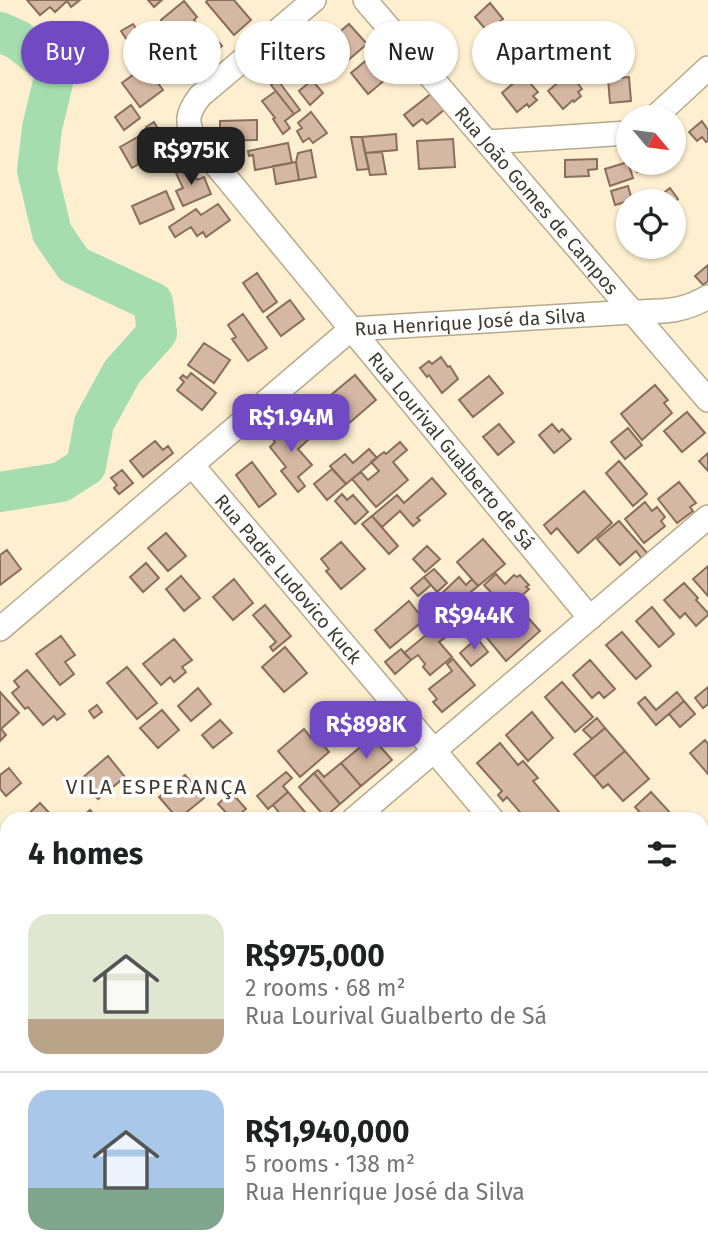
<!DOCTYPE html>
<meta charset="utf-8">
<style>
body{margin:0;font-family:"Fira Sans",sans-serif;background:#f2f2f2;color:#202124;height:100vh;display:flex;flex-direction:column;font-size:26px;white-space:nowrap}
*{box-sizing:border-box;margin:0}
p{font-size:23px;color:#757577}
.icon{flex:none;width:38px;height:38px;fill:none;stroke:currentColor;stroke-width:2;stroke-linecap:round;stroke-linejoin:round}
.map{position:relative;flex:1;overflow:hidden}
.panel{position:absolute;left:0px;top:812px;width:709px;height:448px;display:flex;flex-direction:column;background:#fff;border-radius:21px 21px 0 0;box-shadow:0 2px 5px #0004}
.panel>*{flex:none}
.hud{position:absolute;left:21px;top:21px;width:667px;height:63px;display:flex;gap:14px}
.needle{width:46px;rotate:119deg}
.fabs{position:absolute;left:616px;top:105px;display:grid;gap:14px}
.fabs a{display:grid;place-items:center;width:70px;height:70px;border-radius:50%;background:#fff;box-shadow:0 2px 5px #0004;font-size:35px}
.price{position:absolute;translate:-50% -60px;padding:0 16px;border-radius:14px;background:#714ac3;color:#fff;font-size:23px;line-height:46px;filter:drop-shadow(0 2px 4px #0008)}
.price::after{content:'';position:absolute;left:50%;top:42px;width:21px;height:16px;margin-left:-10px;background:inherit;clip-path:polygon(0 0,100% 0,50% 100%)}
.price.current{background:#222;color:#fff}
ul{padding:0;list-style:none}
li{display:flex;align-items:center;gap:21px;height:175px;padding:0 28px}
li+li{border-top:2px solid #e0e0e0}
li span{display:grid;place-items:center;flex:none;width:196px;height:140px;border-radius:21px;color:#555}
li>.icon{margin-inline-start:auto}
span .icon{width:84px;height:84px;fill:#fffc;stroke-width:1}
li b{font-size:30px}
h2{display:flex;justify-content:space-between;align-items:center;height:84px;padding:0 28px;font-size:30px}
.chip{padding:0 24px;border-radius:32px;background:#fff;box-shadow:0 2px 5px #0004;font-size:24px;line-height:63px}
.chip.current{background:#714ac3;color:#fff}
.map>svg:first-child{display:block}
</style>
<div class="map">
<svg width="708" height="1260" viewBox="0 0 708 1260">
<rect width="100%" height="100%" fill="#fdefcf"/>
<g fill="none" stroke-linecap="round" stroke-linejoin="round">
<path stroke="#a5ddaf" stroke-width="40" d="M0 32 18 40 56 70 42 128 37 170 52 233 74 265 153 302 157 333 122 372 94 423 86 466 61 482 0 492
M0 1070 7 1075
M257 1253 264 1260"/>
</g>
<path fill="#d5b8a3" stroke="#896e5b" stroke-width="2" d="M27 0H80L71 7 67 1 55 12 50 7 40 15Z
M148 0H162L154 7Z
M208 0H234L251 20 234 35 206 2Z
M184 1 197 17 194 20 199 26 183 40 172 28 169 30 161 20Z
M490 3 503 19 488 32 475 17Z
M133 24 141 36 129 43 121 31Z
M349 24 367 44 346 62 329 41Z
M199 26 205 33 208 30 222 46 199 65 191 56 194 53 183 40Z
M171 39 193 70 177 82 154 51Z
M501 40 506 46 509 42 518 53 490 77 475 62Z
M549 47 566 68 556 77 553 72 543 80 530 63Z
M374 54 392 74 368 94 351 73Z
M145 66 163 90 140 107 122 83Z
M566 68 582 89 578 92 581 96 574 102 573 100 563 109 548 91 560 81 556 77Z
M523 75 538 92 533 96 537 100 529 107 527 104 517 112 502 93Z
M629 77 631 101 610 103 608 79Z
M277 79 300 110 294 114 271 85Z
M312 80 323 93 310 105 299 91Z
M276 91 294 114 285 121 290 128 283 134 273 119 275 118 262 101Z
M432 93 445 109 427 124 422 119 413 126 404 115Z
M131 105 140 118 124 130 115 117Z
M311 112 327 133 313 143 309 138 303 142 297 131 302 128 298 123Z
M257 120V140L220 141V121Z
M702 121 708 130V141L706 142 702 137 697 141 689 132Z
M154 122 170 149 161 154 160 152 132 168 120 147 148 131 146 127Z
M396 134 397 150 365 153 362 137Z
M351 137H362L369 169 357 170Z
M453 139 455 167 419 169 417 141Z
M288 143 292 163 255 170 253 155 249 156 248 151Z
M311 150 316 177 299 180 296 162 298 153Z
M382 152 386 174 370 175 365 153Z
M597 159V169L588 170 589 176 565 177V160Z
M296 162 299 180 276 184 273 166Z
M628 162 633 178 610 186 605 169Z
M636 163H658L659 170 637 172Z
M181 168 183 173 192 169 197 180 204 177 211 194 183 206 176 191 183 188 175 171Z
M628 186 632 200 615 205 611 191Z
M670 188 678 199 674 202 658 201 656 199Z
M166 191 174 209 140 224 132 206Z
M218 204 230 220 206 237 203 232 197 236 191 227 175 237 169 227 196 209 201 215Z
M708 265V281L703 285 695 276Z
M257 273 277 302 263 312 243 283Z
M290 300 304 319 281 336 267 317Z
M243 314 267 348 248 361 232 339 236 337 228 325Z
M204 343 230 360 214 383 188 365Z
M441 357 448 367 450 366 458 379 442 393 429 375 427 377 420 368 429 361 432 364Z
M191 373 216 393 202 410 177 390 184 382 180 378 183 375 187 378Z
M355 375 376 400 348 424 326 399Z
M489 376 503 393 473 417 459 400Z
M655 385 668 400 664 403 672 413 642 440 621 414Z
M687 412 705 433 682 452 664 431Z
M291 421 308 440 298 449 312 465 298 477 305 486 298 492 281 471 286 467 270 447 275 442 272 438Z
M499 424 514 442 498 455 483 437Z
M552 424 559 432 562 429 571 439 554 453 539 435Z
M628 428 642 445 625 459 611 442Z
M155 441 163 450 168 446 173 453 143 477 130 461Z
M400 442 407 450 393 462 408 480 376 507 352 479 361 472 368 480 379 471 371 462 384 452 386 454Z
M369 449 377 458 346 484 330 466 345 454 353 463Z
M708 453V471L699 461Z
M619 461 647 494 633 506 606 473Z
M252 462 276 494 259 507 236 475Z
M332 469 346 484 327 500 314 484Z
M122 470 133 483 119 494 114 488 117 485 111 478Z
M432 478 446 494 417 518 420 520 413 526 400 511 382 527 372 516 397 495 404 503Z
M679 482 696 503 690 507 693 511 677 523 658 499Z
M584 491 612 523 578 553 557 528 551 534 544 525Z
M342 494 347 500 353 495 368 512 355 524 335 501Z
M645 502 652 511 657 507 665 517 661 521 665 526 644 543 625 519Z
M372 516 398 546 389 554 362 524Z
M619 521 648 554 642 559 636 551 620 565 597 539Z
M166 533 186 556 168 571 148 548Z
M483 539 505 564 478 586 457 562Z
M341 542 365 569 341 589 326 571 329 569 321 559Z
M427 546 440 559 425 572 413 559Z
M7 550 21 569 0 585V555Z
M146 563 159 578 143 592 130 577Z
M708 566V596L693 579Z
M434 569 447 583 437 592 424 577Z
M496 574 505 584 514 575 517 577 520 575 529 585 526 587 529 589 507 609 484 585Z
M181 576 200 598 184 611 166 589Z
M424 577 431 585 418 596 411 588Z
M459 577 466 585 472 579 478 586 451 608 440 595Z
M234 579 253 603 233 620 213 597Z
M684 583 698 598 696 600 708 613V615L696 626 685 613 680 618 664 600Z
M409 601 424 620 390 648 375 630Z
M265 605 291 636 273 651 270 647 276 642 253 615Z
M652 607 674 634 659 647 636 621Z
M451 608 462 621 456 626 446 612Z
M522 611 540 631 506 661 487 638 495 631 497 633Z
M438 619 450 634 439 642 452 657 430 675 423 667 425 664 418 655 411 660 404 653 431 631 427 627Z
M622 632 651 666 636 679 606 645Z
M61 636 75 655 65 662 74 674 60 685 36 654Z
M477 638 488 652 471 666 460 653Z
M174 639 192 660 182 667 186 672 174 682 170 677 161 685 143 664Z
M285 647 307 673 284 692 262 667Z
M401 649 411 660 395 674 385 662Z
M453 659 475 685 442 712 433 702 437 699 429 689 452 671 447 664Z
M590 660 615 689 604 698 599 692 592 698 573 675Z
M127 667 157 703 137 719 107 683Z
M27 670 65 714 57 720 54 716 43 725 28 707 25 709 12 693 19 687 14 681Z
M562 682 593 717 575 732 545 697Z
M708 687V704L703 708 695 698Z
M198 688 211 704 191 721 178 706Z
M0 692 19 713 1 729 6 735 0 741Z
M677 692 684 701 656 725 638 703 645 697 656 710Z
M684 701 695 714 680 727 669 714Z
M97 705 102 712 94 718 89 711Z
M162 710 179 730 158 748 140 728Z
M532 712 553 738 528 761 506 735Z
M597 718 605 728 592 739 583 730Z
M220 720 232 733 213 748 202 735Z
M605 728 625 751 594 777 574 754Z
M304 729 311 738 315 735 329 752 300 777 278 751Z
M365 737 368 740 372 737 392 760 361 786 341 763 364 744 360 740Z
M705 740 708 744V774L690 753Z
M500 743 518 765 523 761 538 778 533 781 565 819H526L507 797 503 801 498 795 502 791 477 763Z
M625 751 649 779 623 801 608 784 603 788 594 777Z
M108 756 125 777 98 799 81 779Z
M341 763 361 786 340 804 314 773 318 770 324 777Z
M9 768 21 783 6 796 0 789V775Z
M286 772 292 778 283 786 288 792 268 809 257 796Z
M314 773 340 804 325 817 299 787Z
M185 775 204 798 178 819 159 797Z
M231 792 246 809 234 819H232L218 804Z
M288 792 311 819H284L273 805Z
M651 792 674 817 671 819H646L635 807Z
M40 803 55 819H23Z
M90 810 98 819H80Z
M3 918 7 924V940L2 944 0 941V919Z
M702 920 708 927V948L702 953Z
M703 975 708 980V1013L702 1018V976Z
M59 1253H78L84 1260H65Z
M110 1253H130L131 1254 124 1260H102Z
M367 1253H384L370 1259Z
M521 1253H535L540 1260H513Z
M668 1253H695L701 1260H674Z"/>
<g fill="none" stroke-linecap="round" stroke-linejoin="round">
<g stroke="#b7aa8c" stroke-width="26">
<g id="street">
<path id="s1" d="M314 0 200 96C187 113 185 122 196 141L590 618"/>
<path id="s2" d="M365 0 708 400"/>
<path d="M655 117 708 68"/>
<path d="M487 142 628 133"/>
<path id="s3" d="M192 465 492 819"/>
<path id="s4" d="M0 629 351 329 632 312C662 311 681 313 708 297"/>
<path d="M354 819 708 517"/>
<path d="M0 844 7 848"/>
<path d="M702 855 708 850"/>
<path d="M702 1067 708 1075"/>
<path d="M0 1123 7 1126"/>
<path d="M702 1182 708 1177"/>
<path d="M610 1260 618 1253"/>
</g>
</g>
<use href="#street" stroke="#fff" stroke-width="23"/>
</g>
<g text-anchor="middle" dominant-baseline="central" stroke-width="7" stroke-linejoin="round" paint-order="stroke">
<g font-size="19" fill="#403a2e" stroke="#fff">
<text stroke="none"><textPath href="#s2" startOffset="264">Rua João Gomes de Campos</textPath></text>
<text stroke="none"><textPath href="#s4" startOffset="581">Rua Henrique José da Silva</textPath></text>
<text stroke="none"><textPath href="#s1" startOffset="600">Rua Lourival Gualberto de Sá</textPath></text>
<text stroke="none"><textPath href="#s3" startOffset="149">Rua Padre Ludovico Kuck</textPath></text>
</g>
<g font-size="21" letter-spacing="2" fill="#403a2e" stroke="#fff">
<text x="157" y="787">VILA ESPERANÇA</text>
</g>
</g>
</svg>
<div class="fabs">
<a><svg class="needle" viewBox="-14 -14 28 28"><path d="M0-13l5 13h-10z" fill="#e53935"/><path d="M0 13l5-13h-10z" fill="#757577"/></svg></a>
<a><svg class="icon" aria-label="locate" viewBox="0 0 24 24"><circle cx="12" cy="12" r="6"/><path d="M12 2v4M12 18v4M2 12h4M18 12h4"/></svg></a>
</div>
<b class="price current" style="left:191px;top:187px">R$975K</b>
<b class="price" style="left:291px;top:454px">R$1.94M</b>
<b class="price" style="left:474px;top:652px">R$944K</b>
<b class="price" style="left:366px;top:761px">R$898K</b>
<div class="hud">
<a class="chip current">Buy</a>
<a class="chip">Rent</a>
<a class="chip">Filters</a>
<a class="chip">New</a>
<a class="chip">Apartment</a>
</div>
<section class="panel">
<h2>4 homes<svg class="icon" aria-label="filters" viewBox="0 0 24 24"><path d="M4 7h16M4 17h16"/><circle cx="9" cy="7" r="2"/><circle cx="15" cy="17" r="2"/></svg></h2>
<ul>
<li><span style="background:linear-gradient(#dfe7d0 75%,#b9a48a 0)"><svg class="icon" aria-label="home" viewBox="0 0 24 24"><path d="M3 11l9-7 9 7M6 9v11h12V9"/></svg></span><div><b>R$975,000</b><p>2 rooms · 68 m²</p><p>Rua Lourival Gualberto de Sá</p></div></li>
<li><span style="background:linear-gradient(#a9c7e8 70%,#7fa58c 0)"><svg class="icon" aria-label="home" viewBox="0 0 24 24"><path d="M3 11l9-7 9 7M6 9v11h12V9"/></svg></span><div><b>R$1,940,000</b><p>5 rooms · 138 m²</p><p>Rua Henrique José da Silva</p></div></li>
</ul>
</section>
</div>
